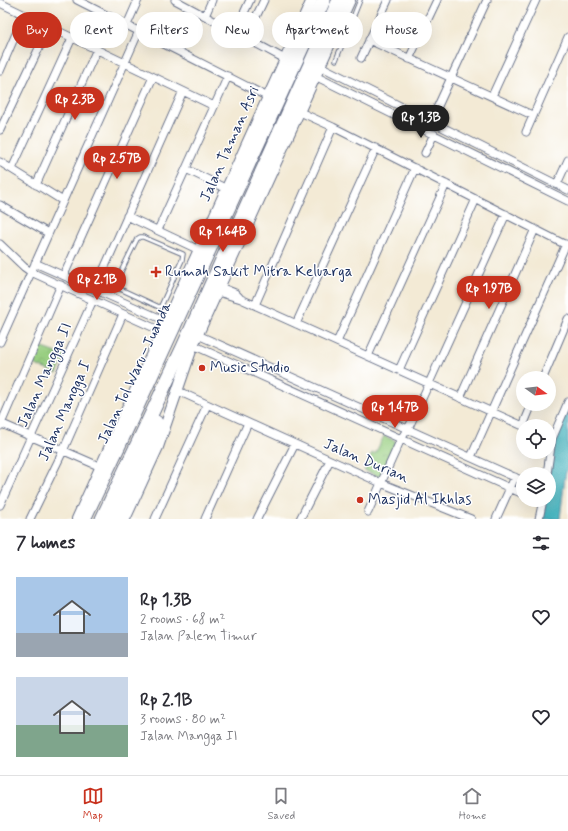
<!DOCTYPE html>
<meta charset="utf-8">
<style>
body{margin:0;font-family:Mynerve,sans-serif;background:#f7f7f7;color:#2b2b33;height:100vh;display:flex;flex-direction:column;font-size:15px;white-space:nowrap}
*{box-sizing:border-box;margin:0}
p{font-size:13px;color:#7c7c81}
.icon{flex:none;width:22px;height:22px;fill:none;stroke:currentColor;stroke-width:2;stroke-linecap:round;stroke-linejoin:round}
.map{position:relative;height:519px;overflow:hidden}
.details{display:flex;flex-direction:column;background:#fff;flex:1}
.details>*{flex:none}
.hud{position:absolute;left:12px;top:12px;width:544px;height:36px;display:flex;gap:8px}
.needle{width:26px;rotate:105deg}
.controls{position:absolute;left:516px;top:371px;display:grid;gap:8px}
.controls a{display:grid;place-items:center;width:40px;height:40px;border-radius:50%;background:#fff;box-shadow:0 4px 16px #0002;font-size:20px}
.price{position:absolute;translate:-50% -34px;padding:0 9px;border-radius:14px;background:#c8321e;color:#fff;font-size:13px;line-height:26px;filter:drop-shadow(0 1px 2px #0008)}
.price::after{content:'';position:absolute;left:50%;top:24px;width:12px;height:9px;margin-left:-6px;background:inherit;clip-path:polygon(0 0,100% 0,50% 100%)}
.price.selected{background:#222;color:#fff}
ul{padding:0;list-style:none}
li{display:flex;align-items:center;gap:12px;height:100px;padding:0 16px}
li span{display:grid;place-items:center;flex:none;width:112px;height:80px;border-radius:0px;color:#555}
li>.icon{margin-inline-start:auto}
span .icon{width:48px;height:48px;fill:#fffc;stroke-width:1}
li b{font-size:17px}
h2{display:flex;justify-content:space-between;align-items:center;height:48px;padding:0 16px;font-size:17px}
.chip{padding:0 14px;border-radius:18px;background:#fff;box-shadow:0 4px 16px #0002;font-size:14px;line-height:36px}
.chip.selected{background:#c8321e;color:#fff}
.dock{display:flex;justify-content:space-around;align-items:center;height:56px;border-top:1px solid #e1e1e2;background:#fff;font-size:11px;color:#7c7c81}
.dock a{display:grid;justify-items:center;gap:2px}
.dock .selected{color:#c8321e}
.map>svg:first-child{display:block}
</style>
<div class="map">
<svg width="568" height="519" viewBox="0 0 568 519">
<defs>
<pattern id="park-crowns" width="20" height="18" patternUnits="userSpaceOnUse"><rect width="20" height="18" fill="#99cf81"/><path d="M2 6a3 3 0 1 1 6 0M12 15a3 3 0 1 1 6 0" fill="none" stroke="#83b272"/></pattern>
</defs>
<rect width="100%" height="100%" fill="#fff"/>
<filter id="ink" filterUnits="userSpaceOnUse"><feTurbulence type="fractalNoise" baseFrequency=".025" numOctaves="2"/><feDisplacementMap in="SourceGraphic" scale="8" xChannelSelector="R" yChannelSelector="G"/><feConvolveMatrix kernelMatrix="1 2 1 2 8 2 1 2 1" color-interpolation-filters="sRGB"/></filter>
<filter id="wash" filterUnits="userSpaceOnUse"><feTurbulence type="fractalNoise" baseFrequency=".012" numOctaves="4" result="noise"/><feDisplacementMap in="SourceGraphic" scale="16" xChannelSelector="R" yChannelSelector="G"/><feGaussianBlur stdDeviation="0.9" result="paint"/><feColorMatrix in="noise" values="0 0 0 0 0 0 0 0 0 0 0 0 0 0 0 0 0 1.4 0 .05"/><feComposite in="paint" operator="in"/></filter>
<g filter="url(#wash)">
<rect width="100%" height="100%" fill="#f3ead5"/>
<path fill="url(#park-crowns)" stroke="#5a7f70" d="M38 346 65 356 57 374 31 363Z
M384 436 396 441 380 477 364 470 372 453 375 454Z"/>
<path fill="#43b2bd" stroke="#2f708e" d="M568 408V465L565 477 560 519H542L545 500H549V475L555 440Z"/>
</g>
<g filter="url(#ink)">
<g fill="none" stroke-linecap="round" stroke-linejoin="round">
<g stroke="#677088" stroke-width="5.5">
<path id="service" d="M336 60 360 0
M140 237H143L183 254 182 260 161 306 159 307 118 288 116 282 137 239Z"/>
</g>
<g stroke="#677088" stroke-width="9">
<path id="minor" d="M77 0 268 97
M175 0 285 59
M0 3 214 106
M205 16 212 0
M127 25 138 0
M235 32 250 0
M246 38 264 0
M369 40 532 115
M361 58 388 0
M409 59 437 0
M320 66 568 190
M0 71 24 15
M315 76 568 201
M492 96 536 0
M300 112 333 127 568 246
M431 121 487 0
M0 130 49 27
M526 132 568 37
M425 153 434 134
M0 162 63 201
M12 169 72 38
M186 169 227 189
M557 184 568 160
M36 185 97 49
M0 205 48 233
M127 216 199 250
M158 230 228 76
M0 244 24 267 31 272 161 331
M35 263 166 321
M64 275 153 77
M220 287 235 293 239 297
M95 289 183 91
M218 292 241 299 523 426
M255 305 333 127
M296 324 376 148
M198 335 523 481
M0 342 139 31
M337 342 415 168
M193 345 523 494
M368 356 446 184
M399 370 476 199
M543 378 568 319
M178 391 381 483 471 519
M460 398 535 229
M0 423 101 467
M0 426 61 285
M523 426 532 404
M471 457 566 244
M547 474 552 439 568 402
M0 505 93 300
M368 512 401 439 410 425 506 214
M30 519 63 451 123 314
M155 519 207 405
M205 519 248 423
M257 519 295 444
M300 519 330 460
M496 519 515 477
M539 519 543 500"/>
</g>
<g stroke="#677088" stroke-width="12">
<path id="secondary" d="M77 519 312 0
M125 519 158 447 193 345 350 0"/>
</g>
<g stroke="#677088" stroke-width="15">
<path id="motorway" d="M84 519 131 420 324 0
M102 519 183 347 339 0
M115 519 150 439 156 422"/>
</g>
<use href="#service" stroke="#fff" stroke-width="3.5"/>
<use href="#minor" stroke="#fff" stroke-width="7"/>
<use href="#secondary" stroke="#fff" stroke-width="10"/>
<use href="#motorway" stroke="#fff" stroke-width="13"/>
</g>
</g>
<g fill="#c8321e" stroke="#fff" stroke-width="1.5">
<path d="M154 266h4v4h4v4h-4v4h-4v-4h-4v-4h4z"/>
<circle cx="202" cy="368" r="4"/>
<circle cx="360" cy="500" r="4"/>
</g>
<g text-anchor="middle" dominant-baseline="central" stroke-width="3" stroke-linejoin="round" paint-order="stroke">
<g font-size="15" fill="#1b2f5e" stroke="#fff">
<text transform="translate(230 144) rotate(-66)">Jalan Taman Asri</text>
<text transform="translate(135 373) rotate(-65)">Jalan Tol Waru–Juanda</text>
<text transform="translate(45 375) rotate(-66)">Jalan Mangga II</text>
<text transform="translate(65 411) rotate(-66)">Jalan Mangga I</text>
<text transform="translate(366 461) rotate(23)">Jalan Durian</text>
</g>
<g font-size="15" fill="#1b2f5e" stroke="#fff" text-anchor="start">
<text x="165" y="272">Rumah Sakit Mitra Keluarga</text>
<text x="210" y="368">Music Studio</text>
<text x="368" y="500">Masjid Al Ikhlas</text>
</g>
</g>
</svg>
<div class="controls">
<a><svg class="needle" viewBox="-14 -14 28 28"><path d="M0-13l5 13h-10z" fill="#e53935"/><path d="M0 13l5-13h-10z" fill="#7c7c81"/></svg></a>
<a><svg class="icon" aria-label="locate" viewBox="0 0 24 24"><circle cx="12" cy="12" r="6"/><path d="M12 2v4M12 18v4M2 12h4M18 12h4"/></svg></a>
<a><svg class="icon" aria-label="layers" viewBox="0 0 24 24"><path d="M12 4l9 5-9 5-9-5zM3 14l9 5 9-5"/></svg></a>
</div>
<b class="price" style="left:75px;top:121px">Rp 2.3B</b>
<b class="price selected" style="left:421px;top:139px">Rp 1.3B</b>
<b class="price" style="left:117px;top:180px">Rp 2.57B</b>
<b class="price" style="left:223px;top:253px">Rp 1.64B</b>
<b class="price" style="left:97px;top:301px">Rp 2.1B</b>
<b class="price" style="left:489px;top:310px">Rp 1.97B</b>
<b class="price" style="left:395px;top:429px">Rp 1.47B</b>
<div class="hud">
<a class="chip selected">Buy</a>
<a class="chip">Rent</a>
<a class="chip">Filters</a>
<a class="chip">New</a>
<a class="chip">Apartment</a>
<a class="chip">House</a>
</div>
</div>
<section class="details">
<h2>7 homes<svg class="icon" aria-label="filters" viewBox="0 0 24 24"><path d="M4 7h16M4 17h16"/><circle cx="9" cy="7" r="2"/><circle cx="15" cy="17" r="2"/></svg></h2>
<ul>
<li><span style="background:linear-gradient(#a9c7e8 70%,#9aa5b1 0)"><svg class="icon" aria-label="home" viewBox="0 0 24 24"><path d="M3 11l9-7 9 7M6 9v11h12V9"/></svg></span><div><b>Rp 1.3B</b><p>2 rooms · 68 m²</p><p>Jalan Palem Timur</p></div><svg class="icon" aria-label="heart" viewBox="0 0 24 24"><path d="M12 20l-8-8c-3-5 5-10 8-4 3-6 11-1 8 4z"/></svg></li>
<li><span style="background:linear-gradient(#c9d6e8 60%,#7fa58c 0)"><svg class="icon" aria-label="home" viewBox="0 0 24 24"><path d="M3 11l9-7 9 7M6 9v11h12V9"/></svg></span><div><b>Rp 2.1B</b><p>3 rooms · 80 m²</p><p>Jalan Mangga II</p></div><svg class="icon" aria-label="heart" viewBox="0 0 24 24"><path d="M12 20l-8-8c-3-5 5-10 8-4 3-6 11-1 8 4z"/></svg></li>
</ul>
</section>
<nav class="dock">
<a class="selected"><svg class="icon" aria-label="map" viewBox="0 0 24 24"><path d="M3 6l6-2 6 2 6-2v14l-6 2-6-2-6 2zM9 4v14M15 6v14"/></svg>Map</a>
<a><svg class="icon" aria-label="saved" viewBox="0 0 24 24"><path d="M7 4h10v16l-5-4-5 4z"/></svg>Saved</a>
<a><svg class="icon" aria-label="home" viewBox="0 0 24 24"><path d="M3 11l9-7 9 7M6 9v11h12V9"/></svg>Home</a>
</nav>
